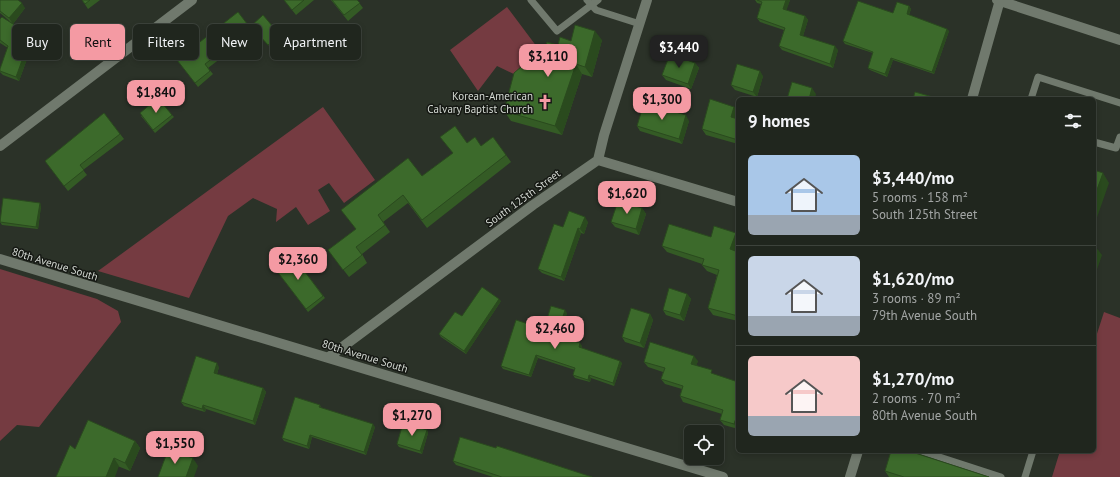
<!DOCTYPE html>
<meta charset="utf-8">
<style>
body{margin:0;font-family:"PT Sans",sans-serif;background:#2d322b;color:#f1f3f6;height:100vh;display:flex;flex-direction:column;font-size:15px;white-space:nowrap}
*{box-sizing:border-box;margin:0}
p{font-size:13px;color:#a2a5a4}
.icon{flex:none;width:22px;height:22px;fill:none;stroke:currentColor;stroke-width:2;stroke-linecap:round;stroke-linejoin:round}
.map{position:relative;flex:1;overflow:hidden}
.side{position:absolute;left:736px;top:97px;width:360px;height:356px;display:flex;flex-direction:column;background:#20261e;border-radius:6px;box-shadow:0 2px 6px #0003,0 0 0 1px #3d433c}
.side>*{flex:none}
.top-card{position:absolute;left:12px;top:24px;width:380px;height:36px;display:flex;gap:8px}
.buttons{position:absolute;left:684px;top:425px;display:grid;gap:8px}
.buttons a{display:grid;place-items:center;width:40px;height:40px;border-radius:6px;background:#20261e;box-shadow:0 2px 6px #0003,0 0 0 1px #3d433c;font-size:20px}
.price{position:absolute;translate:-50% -34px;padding:0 9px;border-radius:8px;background:#f49aa3;color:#111;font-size:13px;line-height:26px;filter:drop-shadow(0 1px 2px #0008)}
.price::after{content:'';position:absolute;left:50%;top:24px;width:12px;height:9px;margin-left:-6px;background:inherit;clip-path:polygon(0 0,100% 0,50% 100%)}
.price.active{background:#222;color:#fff}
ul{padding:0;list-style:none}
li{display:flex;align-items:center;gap:12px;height:100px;padding:0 12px}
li+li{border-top:1px solid #3d433c}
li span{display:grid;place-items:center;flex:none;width:112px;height:80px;border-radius:6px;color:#555}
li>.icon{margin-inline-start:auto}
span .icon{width:48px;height:48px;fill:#fffc;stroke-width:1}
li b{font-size:17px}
h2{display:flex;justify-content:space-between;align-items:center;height:48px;padding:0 12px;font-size:17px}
.chip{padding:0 14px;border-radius:6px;background:#20261e;box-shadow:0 2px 6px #0003,0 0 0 1px #3d433c;font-size:14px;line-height:36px}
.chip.active{background:#f49aa3;color:#111}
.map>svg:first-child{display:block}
</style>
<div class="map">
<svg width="1120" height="477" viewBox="0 0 1120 477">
<rect width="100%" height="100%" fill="#2b3228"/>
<path fill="#753b41" d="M507 7 543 55 516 75 497 66 478 91 450 50Z
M323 107 375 180 344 203 329 183 318 190 330 211 308 225 296 207 276 222 277 209 253 198 228 216 189 298 98 271Z
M0 269 97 299 118 311 121 322 39 427 17 425 0 441Z
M1104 312 1120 318V477H1052L1060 451H1094V343Z"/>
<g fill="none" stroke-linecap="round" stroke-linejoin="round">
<path stroke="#70796d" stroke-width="7" d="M531 0 557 31 598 0
M587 0 596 10 640 24
M1031 99 1038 77 1120 103
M1094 142 1116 148 1120 137
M921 451 1001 477
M1025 477 1033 451"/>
<path stroke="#70796d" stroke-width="10" d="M0 146 192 0
M598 160 738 202
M0 259 723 477
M329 357 533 205 598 160 604 135 647 0"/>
<path stroke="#70796d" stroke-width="10" d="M997 0 1120 40
M972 99 1000 0
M850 477 858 451"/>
</g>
<path fill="#345b25" d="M0 0 25 8 13 24 0 13Z
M82 0H100L88 9Z
M284 0H314L296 15Z
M331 0H357L363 8 348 21Z
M755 0H790L786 10 805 16 808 20 803 36 838 50 833 68 782 50 779 46 784 30 760 22 757 18 761 4 757 3Z
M909 6 911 9 909 15 949 31 934 74 893 60 887 77 870 70 868 68 873 53 845 44 843 41 893 13Z
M238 12 254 33 208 68 213 74 198 87 177 60Z
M0 19 35 38 38 42 27 59 19 81 3 75 0 72V69L8 48 0 43Z
M251 26 279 34 281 37 270 47Z
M602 40 592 77 582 74 562 135 511 121 504 111 558 45 571 41Z
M695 63 699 68 691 89 666 80 662 75Z
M763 76 757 97 735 90 731 85Z
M734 107 738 112 737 118 738 119V144L706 135 702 129Z
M104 113 124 139 83 170 87 175 68 191 45 161Z
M172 115 174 117 155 133 141 116Z
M689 121 682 144 640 131 637 126Z
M440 137 481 146 506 155 511 162 427 228 408 203 383 222 390 232 362 254 367 263 349 277 328 250 356 229 341 210 422 176 453 153Z
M41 206 38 229 2 225 0 222Z
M642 208 646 214 639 235 615 227 611 222Z
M588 222 584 234 581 233 564 281 542 273 538 269 563 227Z
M736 233 738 237V247L736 251 738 252V321L713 315 708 308 717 275 707 271 702 265V264L667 252 662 246Z
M290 252 325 298 308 312 273 266Z
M687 294 691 299 684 321 666 315 663 310Z
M501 301 466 354 441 337 439 334 462 316Z
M567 313 559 337 582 346 581 348 622 363 614 386 591 378 590 382 575 378 573 375 575 370 538 358 531 377 503 369 501 366 544 329Z
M650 314 653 320 644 348 625 342 622 337Z
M698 361 696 365 738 429 724 425 720 420 722 414 683 402 680 396 682 389 665 384 661 379 663 372 648 367 644 362Z
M219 367 217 374 263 388 266 392 255 425 206 409 205 412 184 406 181 402Z
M320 405 321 408 375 427 366 455 312 437 309 449 284 441 282 438Z
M427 430 428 433 422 454 399 447 397 444Z
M135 441 140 448 130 471 75 449Z
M496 448 592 477H493L456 465 453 461Z
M885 471 989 477H889Z"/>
<path fill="#2a4a1e" d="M786 0H790L786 12 783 9Z
M22 3 25 8 13 24 9 18Z
M909 6 911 9 908 17 907 14Z
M805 16 808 20 802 39 800 35Z
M947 29 949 31 934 74 932 72Z
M595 31 602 40 592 77 585 67Z
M35 38 38 42 27 59 19 81 16 77 24 55Z
M835 46 838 50 833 68 830 64Z
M891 58 893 60 887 77 885 74Z
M695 63 699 68 691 89 688 84Z
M576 64 582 74 562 135 555 126Z
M760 71 763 76 757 97 753 92Z
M812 88 816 94 815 99H809Z
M734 107 738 112 735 122 731 117Z
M686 115 689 121 682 144 679 139Z
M1103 173 1109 183 1094 226V198Z
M40 203 41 206 38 229 36 227Z
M642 208 646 214 639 235 636 229Z
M585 217 588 222 584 234 580 229Z
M578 228 581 233 564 281 561 277Z
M736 233 738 237V247L735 256 730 249Z
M1095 246 1102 255 1094 278V250Z
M687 294 691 299 684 321 680 315Z
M499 299 501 301 466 354 464 351Z
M565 310 567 313 559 339 557 336Z
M650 314 653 320 644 348 640 343Z
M580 343 582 346 581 350 579 347Z
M536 355 538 358 531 377 529 375Z
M694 356 698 361 695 369 691 364Z
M620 361 622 363 614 386 613 383Z
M217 363 219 367 216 377 214 373Z
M589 375 591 378 590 382 588 380Z
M263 388 266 392 255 425 253 421Z
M203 405 206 409 205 412 202 409Z
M738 412V429L734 424Z
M373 424 375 427 366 455 364 452Z
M427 430 428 433 422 454 420 451Z
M310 435 312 437 309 449 307 446Z
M135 441 140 448 130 471 125 463Z
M114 458 119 466 115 477H106Z
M193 458 198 466 194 477H186Z"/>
<path fill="#3c6a2b" stroke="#2a4a1e" d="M0 0H18L22 3 9 18 0 11Z
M82 0H90L85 4Z
M284 0H304L292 10Z
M332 0H357L360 3 344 15Z
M757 0H786L783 9 805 16 800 35 835 46 830 64 779 46 785 28 757 18 762 2Z
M858 1 893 13 897 2 909 6 907 14 947 29 932 72 891 58 885 74 868 68 873 52 843 41Z
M238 12 251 29 205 64 210 71 195 83 177 60Z
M263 15 279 34 268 45 251 26Z
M2 17 35 38 24 55 16 77 0 71V69L8 46 0 40V19Z
M575 25 595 31 585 67 576 64 555 126 504 111 514 73 545 46 547 42 558 45 560 37 571 41Z
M670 54 695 63 688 84 662 75Z
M737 64 760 71 753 92 731 85Z
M792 82 812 88 809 99H787Z
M915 92 933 97V99H913Z
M158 98 172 115 153 130 140 113Z
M710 99 734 107 731 117 738 119V140L702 129Z
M644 103 686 115 679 139 637 126Z
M104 113 120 134 80 165 84 170 64 186 45 161Z
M455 126 467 143 475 137 481 146 493 137 506 155 422 220 403 195 378 215 385 225 356 247 362 255 343 270 328 250 356 229 341 210 408 158 422 176 453 153 440 137Z
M1094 170 1103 173 1094 198Z
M3 198 40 203 36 227 0 222Z
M618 201 642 208 636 229 611 222Z
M569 211 585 217 580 229 578 228 561 277 538 269 554 224 563 227Z
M669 224 711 237 714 226 736 233 730 249 738 252V316L708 308 719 270 702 265 704 259 662 246Z
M290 252 323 296 306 309 273 266Z
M482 287 499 299 464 351 439 334 455 312 462 316Z
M669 288 687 294 680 315 663 310Z
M551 306 565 310 557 336 580 343 579 347 620 361 613 383 589 375 588 380 573 375 575 368 536 355 529 375 501 366 516 320 544 329Z
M631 308 650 314 640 343 622 337Z
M650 342 694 356 691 364 712 370 711 373 738 382V412L734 424 720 420 723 410 680 396 683 386 661 379 665 368 644 362Z
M196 356 217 363 214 373 263 388 253 421 203 405 202 409 181 402Z
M295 397 320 405 319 407 373 424 364 452 310 435 307 446 282 438Z
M88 420 135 441 125 463 114 458 106 477H56L70 445 75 449Z
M403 423 427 430 420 451 397 444Z
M460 437 496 448 497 446 592 477H502L453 461Z
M168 450 193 458 186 477H158Z
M891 451H909L989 477H904L885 471Z"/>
<defs>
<g id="church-bare" transform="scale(1.2)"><path d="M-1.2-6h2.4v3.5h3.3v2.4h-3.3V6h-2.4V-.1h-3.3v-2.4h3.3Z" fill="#f49aa3" stroke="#161914" stroke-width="2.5" paint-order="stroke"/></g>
</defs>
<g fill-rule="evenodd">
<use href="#church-bare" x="545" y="102"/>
</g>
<g text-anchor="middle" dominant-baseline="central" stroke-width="3" stroke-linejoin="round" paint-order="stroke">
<g font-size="11" fill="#d4d9d3" stroke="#161914" text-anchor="end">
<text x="533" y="96">Korean-American<tspan x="533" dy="13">Calvary Baptist Church</tspan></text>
</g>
<g font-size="11" fill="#d4d9d3" stroke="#161914">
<text transform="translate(523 198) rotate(-36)">South 125th Street</text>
<text transform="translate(55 264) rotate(17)">80th Avenue South</text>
<text transform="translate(365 356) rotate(17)">80th Avenue South</text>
</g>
</g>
</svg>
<div class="buttons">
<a><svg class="icon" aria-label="locate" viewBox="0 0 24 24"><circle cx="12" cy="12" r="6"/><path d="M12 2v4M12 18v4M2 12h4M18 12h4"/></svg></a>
</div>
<b class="price active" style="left:679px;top:69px">$3,440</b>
<b class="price" style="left:548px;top:78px">$3,110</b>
<b class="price" style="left:156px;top:114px">$1,840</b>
<b class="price" style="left:662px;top:121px">$1,300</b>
<b class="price" style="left:627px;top:215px">$1,620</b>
<b class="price" style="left:298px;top:281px">$2,360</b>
<b class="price" style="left:555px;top:350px">$2,460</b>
<b class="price" style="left:412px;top:437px">$1,270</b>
<b class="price" style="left:175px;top:465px">$1,550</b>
<div class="top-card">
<a class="chip">Buy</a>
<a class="chip active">Rent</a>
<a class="chip">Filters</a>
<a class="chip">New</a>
<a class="chip">Apartment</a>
</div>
<section class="side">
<h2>9 homes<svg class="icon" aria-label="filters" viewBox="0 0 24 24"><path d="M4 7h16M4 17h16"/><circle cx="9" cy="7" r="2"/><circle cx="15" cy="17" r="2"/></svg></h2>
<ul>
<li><span style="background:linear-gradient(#a9c7e8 75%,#9aa5b1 0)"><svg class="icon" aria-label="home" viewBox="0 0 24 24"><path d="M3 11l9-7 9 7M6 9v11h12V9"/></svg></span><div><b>$3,440/mo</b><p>5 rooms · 158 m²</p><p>South 125th Street</p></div></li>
<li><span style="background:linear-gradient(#c9d6e8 75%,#9aa5b1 0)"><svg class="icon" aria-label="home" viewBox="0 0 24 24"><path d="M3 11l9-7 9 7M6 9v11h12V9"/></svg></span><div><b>$1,620/mo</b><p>3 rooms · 89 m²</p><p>79th Avenue South</p></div></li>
<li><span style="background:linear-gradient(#f6c9c9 75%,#9aa5b1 0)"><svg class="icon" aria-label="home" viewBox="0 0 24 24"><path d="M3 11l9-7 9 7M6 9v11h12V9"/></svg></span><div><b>$1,270/mo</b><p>2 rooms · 70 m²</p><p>80th Avenue South</p></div></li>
</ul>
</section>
</div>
